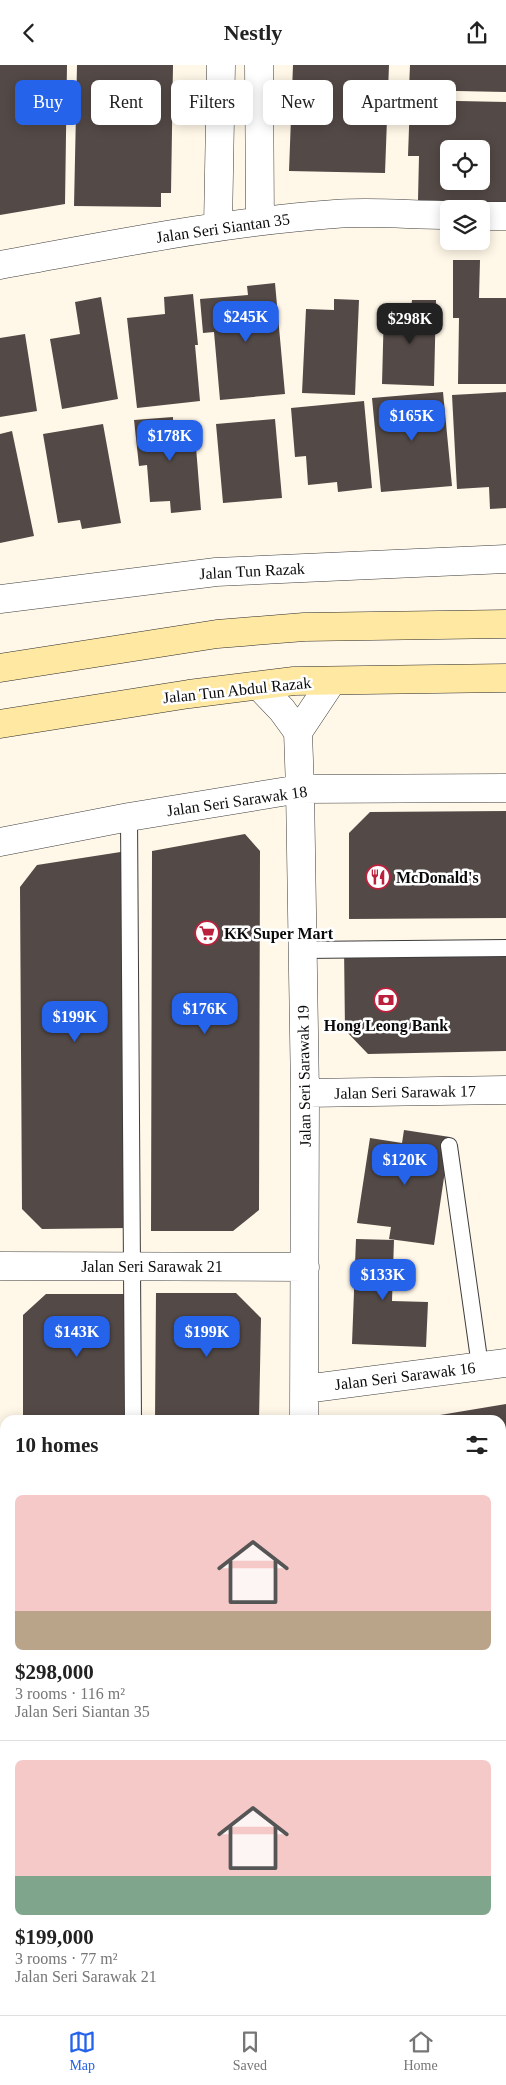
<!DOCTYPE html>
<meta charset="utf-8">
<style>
body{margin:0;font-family:Georgia,serif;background:#f6f6f6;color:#222;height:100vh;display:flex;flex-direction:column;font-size:19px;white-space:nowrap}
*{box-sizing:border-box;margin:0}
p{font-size:16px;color:#767676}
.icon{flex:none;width:28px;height:28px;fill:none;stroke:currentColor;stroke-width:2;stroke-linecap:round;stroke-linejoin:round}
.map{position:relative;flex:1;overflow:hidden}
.details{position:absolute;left:0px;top:1350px;width:506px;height:600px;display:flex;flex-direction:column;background:#fff;border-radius:15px 15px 0 0;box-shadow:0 2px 12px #0003}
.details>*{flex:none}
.guide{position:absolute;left:15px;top:15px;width:476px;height:45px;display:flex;gap:10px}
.controls{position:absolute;left:440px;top:75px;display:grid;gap:10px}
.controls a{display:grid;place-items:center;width:50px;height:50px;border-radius:8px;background:#fff;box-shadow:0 2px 12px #0003;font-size:25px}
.price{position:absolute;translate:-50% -42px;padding:0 11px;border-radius:10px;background:#2563eb;color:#fff;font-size:16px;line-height:32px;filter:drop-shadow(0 1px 2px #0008)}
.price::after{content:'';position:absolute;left:50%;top:30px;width:15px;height:11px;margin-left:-8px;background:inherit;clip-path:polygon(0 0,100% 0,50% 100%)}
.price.on{background:#222;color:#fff}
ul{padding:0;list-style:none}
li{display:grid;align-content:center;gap:10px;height:265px;padding:0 15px}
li+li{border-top:1px solid #e0e0e0}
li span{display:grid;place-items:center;height:155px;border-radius:8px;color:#555}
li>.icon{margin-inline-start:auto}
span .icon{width:90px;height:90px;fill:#fffc;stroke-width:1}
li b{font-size:21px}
h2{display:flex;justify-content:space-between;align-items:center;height:60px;padding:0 15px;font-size:21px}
.pill{padding:0 18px;border-radius:8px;background:#fff;box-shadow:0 2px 12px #0003;font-size:18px;line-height:45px}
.pill.on{background:#2563eb;color:#fff}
header{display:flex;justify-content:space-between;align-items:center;height:65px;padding:0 15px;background:#fff;font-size:22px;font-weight:700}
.tab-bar{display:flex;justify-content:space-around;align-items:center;height:70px;border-top:1px solid #e0e0e0;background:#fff;font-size:14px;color:#767676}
.tab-bar a{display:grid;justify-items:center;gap:2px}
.tab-bar .on{color:#2563eb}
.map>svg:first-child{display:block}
</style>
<header><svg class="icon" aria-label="back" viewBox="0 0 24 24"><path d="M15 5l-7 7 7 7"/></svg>Nestly<svg class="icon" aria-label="share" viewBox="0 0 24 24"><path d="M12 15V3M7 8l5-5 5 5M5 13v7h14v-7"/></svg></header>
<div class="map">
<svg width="506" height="1950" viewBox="0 0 506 1950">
<rect width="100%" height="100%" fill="#fff7e7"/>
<path fill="#534946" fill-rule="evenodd" d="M0 0H67L65 139 0 150Z
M77 0H173L171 128H161V142L74 141Z
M293 0H389L385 108 289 106Z
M410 0H506V27L409 25Z
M410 35 506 37V138L418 135 419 91H408ZM449 84H481V116H449Z
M453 195H480L479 233H506V319H458L459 253H453Z
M275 218 285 329 220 335 214 267 203 268 200 234 248 230 247 221Z
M193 229 198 280H195L200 336 137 343 127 253 165 249 164 232Z
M101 232 118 334 62 344 50 274 80 269 75 237Z
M334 234 359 235 355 330 302 328 306 244 334 245Z
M412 235H436L434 321 382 319 384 243 411 244Z
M25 269 37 346 0 352V273Z
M443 327 452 421 381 427 372 333Z
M506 327V443L490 444 489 422 457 424 452 330Z
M364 336 372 423 338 427 337 417 308 420 306 391 295 392 291 343Z
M173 352V359L194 357 201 445 171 448 170 436 150 437 147 400 139 401 134 355Z
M275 354 282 433 223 438 216 359Z
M103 359 121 458 82 464 80 455 58 458 43 369Z
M12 366 34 471 0 478V369Z
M506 746V853L349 854V768L370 747Z
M245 769 260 786 259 1145 233 1166H151L152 786Z
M127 786 128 1163 42 1164 22 1144 20 822 37 800Z
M506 879V986L368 989 345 965 344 881Z
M404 1065 450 1072 434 1180 389 1174 391 1162 357 1158 370 1073 402 1078Z
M356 1174 394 1175 392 1236 428 1237 426 1282 352 1279Z
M156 1228H236L261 1253 259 1355H155Z
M46 1229H129V1355H23V1250Z
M506 1339V1446L501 1447V1355L416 1354Z
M506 1473V1579L501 1580V1474Z
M506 1812V1914L501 1915V1813Z
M5 1898V1945H81L82 1950H0V1899Z
M506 1926V1950H487L486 1945H501V1927Z
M173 1945H276L277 1950H174Z
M288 1945H370L371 1950H288Z"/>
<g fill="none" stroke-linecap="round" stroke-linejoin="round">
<g stroke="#3d3d3d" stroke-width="18">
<path id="service" d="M129 752 133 1355
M303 885 506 883
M449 1081 480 1301
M501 1468 506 1467
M0 1471H5
M501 1922 506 1921
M280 1945 281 1950"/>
</g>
<g stroke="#3d3d3d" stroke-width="29">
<path id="minor" d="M259 0 260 156
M481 151H506
M218 161 221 0
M0 200C111 180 222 157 335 149 372 146 411 150 449 150
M0 534 216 507 506 494
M259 621 282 645 298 667 300 724 305 1028 304 1355
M298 667 332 616
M0 777 129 752 300 724 506 723
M305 1028 506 1025
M0 1201 305 1202
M305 1324 506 1298
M501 1611H506
M501 1696 506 1695
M0 1783 5 1782
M501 1783 506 1782
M0 1866 5 1865
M144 1945 145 1950
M428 1945 429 1950"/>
</g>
<g stroke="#2c2c2c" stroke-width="29">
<path id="secondary" d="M0 603 217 569 304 562 506 559
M0 659 189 629 294 616 506 613"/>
</g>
<use href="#service" stroke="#fff" stroke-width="16"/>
<use href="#minor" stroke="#fff" stroke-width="28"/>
<use href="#secondary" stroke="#ffe8a2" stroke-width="28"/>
</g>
<defs>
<g id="restaurant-ring" transform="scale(1.25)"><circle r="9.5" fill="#fff" stroke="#bb213d" stroke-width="1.5"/><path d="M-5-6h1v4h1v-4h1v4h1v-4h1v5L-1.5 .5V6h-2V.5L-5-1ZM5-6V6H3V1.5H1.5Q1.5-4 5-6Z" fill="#bb213d"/></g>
<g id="supermarket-ring" transform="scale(1.25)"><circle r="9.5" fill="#fff" stroke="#bb213d" stroke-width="1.5"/><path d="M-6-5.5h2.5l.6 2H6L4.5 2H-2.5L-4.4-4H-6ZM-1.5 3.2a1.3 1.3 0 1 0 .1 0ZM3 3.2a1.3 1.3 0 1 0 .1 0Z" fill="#bb213d"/></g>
<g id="bank-ring" transform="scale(1.25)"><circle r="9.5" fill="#fff" stroke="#bb213d" stroke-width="1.5"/><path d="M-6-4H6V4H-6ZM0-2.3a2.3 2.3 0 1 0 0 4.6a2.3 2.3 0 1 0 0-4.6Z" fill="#bb213d"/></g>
</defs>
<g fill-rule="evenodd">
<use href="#restaurant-ring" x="378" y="812"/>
<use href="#supermarket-ring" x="207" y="868"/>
<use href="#bank-ring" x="386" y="935"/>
</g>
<g text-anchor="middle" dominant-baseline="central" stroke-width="5" stroke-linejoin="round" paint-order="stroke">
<g font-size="16" fill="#0a0a0a" stroke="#fff">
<text transform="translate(223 163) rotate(-8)">Jalan Seri Siantan 35</text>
<text transform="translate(252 506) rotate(-3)">Jalan Tun Razak</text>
<text transform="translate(237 625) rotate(-6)">Jalan Tun Abdul Razak</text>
<text transform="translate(237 736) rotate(-8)">Jalan Seri Sarawak 18</text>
<text transform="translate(304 1011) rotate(-91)">Jalan Seri Sarawak 19</text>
<text transform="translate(405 1027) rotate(-1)">Jalan Seri Sarawak 17</text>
<text x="152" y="1201">Jalan Seri Sarawak 21</text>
<text transform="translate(405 1311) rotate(-7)">Jalan Seri Sarawak 16</text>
</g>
<g font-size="16" font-weight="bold" fill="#0a0a0a" stroke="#fff" text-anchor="start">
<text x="396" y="812">McDonald's</text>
<text x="224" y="868">KK Super Mart</text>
<text x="386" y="960" text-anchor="middle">Hong Leong Bank</text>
</g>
</g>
</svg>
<div class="controls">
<a><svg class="icon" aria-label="locate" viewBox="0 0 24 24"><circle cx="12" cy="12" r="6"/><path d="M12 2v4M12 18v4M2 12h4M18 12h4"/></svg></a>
<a><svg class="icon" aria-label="layers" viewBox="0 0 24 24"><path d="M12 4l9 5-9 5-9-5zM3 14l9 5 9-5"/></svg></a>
</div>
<b class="price" style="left:246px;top:278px">$245K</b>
<b class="price on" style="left:410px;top:280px">$298K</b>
<b class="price" style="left:412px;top:377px">$165K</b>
<b class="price" style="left:170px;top:397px">$178K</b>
<b class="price" style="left:205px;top:970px">$176K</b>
<b class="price" style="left:75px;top:978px">$199K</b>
<b class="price" style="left:405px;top:1121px">$120K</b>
<b class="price" style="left:383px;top:1236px">$133K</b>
<b class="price" style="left:77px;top:1293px">$143K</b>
<b class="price" style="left:207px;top:1293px">$199K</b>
<div class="guide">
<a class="pill on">Buy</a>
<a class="pill">Rent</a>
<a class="pill">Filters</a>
<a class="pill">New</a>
<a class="pill">Apartment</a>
</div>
<section class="details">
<h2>10 homes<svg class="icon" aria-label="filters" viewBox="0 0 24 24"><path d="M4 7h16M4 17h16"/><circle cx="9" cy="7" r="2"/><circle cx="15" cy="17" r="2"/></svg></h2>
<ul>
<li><span style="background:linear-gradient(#f6c9c9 75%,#b9a48a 0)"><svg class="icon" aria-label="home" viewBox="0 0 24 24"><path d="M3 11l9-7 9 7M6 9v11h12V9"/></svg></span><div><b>$298,000</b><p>3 rooms · 116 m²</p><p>Jalan Seri Siantan 35</p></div></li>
<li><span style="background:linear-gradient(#f6c9c9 75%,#7fa58c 0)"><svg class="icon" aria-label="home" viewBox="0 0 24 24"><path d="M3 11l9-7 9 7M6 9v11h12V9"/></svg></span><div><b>$199,000</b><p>3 rooms · 77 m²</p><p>Jalan Seri Sarawak 21</p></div></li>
</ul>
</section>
</div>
<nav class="tab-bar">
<a class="on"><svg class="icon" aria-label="map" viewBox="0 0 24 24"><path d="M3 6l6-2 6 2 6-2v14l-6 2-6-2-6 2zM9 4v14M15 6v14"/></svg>Map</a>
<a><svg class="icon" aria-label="saved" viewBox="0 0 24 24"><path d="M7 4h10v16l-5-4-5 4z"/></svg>Saved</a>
<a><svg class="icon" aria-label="home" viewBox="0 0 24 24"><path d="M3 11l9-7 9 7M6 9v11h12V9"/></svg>Home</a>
</nav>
